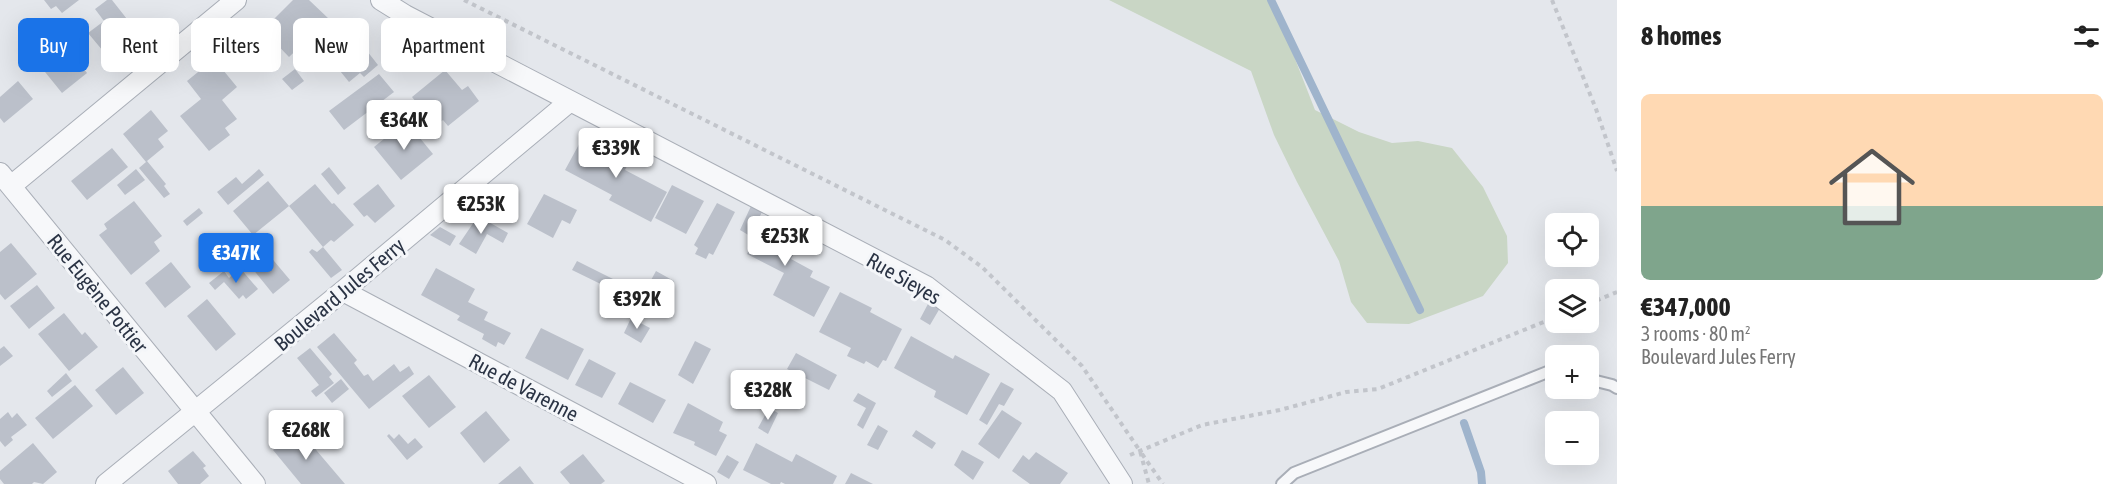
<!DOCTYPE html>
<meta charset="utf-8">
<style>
body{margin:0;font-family:"Asap Condensed",sans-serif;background:#f6f6f6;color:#222;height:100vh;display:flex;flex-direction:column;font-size:22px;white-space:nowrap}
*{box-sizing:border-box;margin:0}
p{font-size:20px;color:#767676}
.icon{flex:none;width:33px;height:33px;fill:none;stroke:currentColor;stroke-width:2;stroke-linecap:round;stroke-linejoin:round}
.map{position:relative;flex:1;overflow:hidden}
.panel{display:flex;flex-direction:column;background:#fff;width:510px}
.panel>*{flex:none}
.hud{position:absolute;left:18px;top:18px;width:570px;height:54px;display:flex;gap:12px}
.tools{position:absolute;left:1545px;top:213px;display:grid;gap:12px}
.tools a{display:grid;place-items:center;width:54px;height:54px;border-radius:9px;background:#fff;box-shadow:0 6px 24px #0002;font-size:30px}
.price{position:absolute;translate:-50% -51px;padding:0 14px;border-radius:6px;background:#fff;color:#222;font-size:20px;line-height:39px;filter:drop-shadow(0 2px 3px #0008)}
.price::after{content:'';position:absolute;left:50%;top:36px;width:18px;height:14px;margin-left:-9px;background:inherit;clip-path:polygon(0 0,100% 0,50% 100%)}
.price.selected{background:#1a73e8;color:#fff}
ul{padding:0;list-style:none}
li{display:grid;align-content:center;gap:12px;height:318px;padding:0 24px}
li span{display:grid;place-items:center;height:186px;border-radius:9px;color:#555}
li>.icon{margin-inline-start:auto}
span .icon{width:108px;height:108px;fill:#fffc;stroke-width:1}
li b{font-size:26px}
h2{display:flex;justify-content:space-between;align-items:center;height:72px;padding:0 24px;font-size:26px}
.tag{padding:0 21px;border-radius:9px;background:#fff;box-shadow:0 6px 24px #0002;font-size:21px;line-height:54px}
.tag.selected{background:#1a73e8;color:#fff}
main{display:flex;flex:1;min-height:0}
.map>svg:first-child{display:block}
</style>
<main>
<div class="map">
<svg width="1617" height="484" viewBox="0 0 1617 484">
<rect width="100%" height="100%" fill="#e4e7ec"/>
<path fill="#c9d6c5" d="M1109 0H1272L1315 110 1359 132 1392 143 1418 141 1452 148 1483 187 1507 236 1508 263 1483 296 1409 324 1367 323 1351 302 1339 261 1297 182 1274 135 1251 71Z"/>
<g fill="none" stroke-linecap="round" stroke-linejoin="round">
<path stroke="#9fb4cc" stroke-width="8" d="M1271 0 1420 310
M1464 423 1481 472 1482 484"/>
</g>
<path fill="#bbc0ca" d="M44 0H79L62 13 56 6 51 9Z
M107 0H112L138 33 108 57 88 33 104 21 95 9Z
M293 0H309L329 19 289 57 267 34 277 47 250 70 233 50 242 43 239 38 250 29 253 33 261 27 263 30Z
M349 28 378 65 364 77 360 73 349 82 323 50Z
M67 48 87 73 62 93 41 67Z
M214 59 237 87 222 100 237 119 225 128 230 135 209 151 180 116 201 99 187 81Z
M295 69 304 81 292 90 282 79Z
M445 70 462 90 468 86 479 101 448 126 443 120 435 126 412 97Z
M379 74 394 92 344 130 329 111Z
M18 81 33 99 4 123 0 118V97Z
M151 110 168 131 158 139 164 147 147 161 166 184 164 186 170 194 164 198 139 168 146 162 123 134Z
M406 121 433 154 401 180 374 147Z
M583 137 629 162 625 170 667 192 651 222 609 200 612 195 565 170Z
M112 148 128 167 87 200 71 181Z
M329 167 346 188 338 195 321 174Z
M136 169 145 180 125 195 117 185Z
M259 169 264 175 228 205 217 192 236 177 242 184Z
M268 181 289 206 315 184 332 204 334 203 354 225 334 242 331 240 323 247 289 206 253 235 233 211Z
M378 184 395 206 375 223 367 215 364 217 353 204Z
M672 185 704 201 686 234 655 218Z
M544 194 577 210 570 224 562 220 553 238 527 224Z
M134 201 162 236 154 242 160 251 131 275 99 235 107 229 104 224Z
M717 203 735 212 713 255 709 253 706 259 695 254 698 248 694 245Z
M751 206 762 212 756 224 798 246 791 259 813 271 810 277 830 287 814 317 773 295 784 273 747 254 754 241 749 238 750 236 740 230Z
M199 208 203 213 187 226 183 221Z
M478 216 508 233 503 243 487 234 476 254 459 244Z
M440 227 456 236 450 246 430 235Z
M11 243 37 274 5 300 0 294V252Z
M323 247 342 270 331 278 309 252 312 249 317 252Z
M269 255 290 280 273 294 252 268Z
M577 261 619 282 615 291 572 270Z
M171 262 191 287 165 308 145 283Z
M240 268 258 289 246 299 243 295 239 299 224 282 215 290 209 283 224 271 229 278Z
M436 268 475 289 468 302 488 312 484 320 511 333 504 345 498 342 496 347 482 339 484 334 457 320 460 316 421 295Z
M656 271 674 281 663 301 645 291Z
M37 285 55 308 29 329 10 306Z
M840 292 872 308 870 312 902 329 886 361 883 360 878 368 866 361 864 364 847 356 851 348 819 332Z
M207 299 236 334 216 351 187 316Z
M929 302 940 308 930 325 920 319Z
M64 313 82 335 85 332 98 347 69 371 38 334Z
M631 318 650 328 641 343 624 333Z
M541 328 584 349 568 380 525 358Z
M334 333 357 360 354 363 364 376 368 374 373 381 394 364 400 372 409 366 414 374 369 409 317 347Z
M911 336 953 359 955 355 990 374 967 415 934 397 936 391 894 368Z
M695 341 711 349 693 384 678 375Z
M4 346 13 356 0 366V349Z
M310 348 332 374 329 377 334 383 316 397 311 391 319 385 297 358Z
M796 353 837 375 829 390 787 369Z
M589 359 616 373 602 398 575 385Z
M123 367 144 393 116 415 95 390Z
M66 373 72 381 52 397 47 391Z
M429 375 456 407 429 428 402 396Z
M341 379 349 389 332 403 324 393Z
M630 382 666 400 653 423 618 404Z
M1001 382 1014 389 1004 406 999 404 987 425 979 420Z
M75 385 93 406 53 439 35 418Z
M858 393 876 403 863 429 857 425 866 408 853 401Z
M688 403 723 422 719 431 727 435 716 456 694 445 695 442 673 433Z
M769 408 778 413 768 434 758 428Z
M1002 410 1022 423 999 459 978 444Z
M486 411 510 440 484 463 460 433Z
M8 412 12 418 17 413 27 425 11 437 13 440 5 447 0 441V419Z
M878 425 888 431 878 450 867 445Z
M299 428 317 451 345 484H301L273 450Z
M916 430 936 443 932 449 912 436Z
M389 434 394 439 399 434 408 444 415 438 423 447 407 460 387 436Z
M33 443 57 472 43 484 34 482 32 484H4L0 479V471Z
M756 443 792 462 796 454 837 476 833 484H785L781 482 780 484H771L743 470Z
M962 450 984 462 973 480 954 465Z
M193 451 206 466 203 468 209 476 200 484H178L168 471Z
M1036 452 1068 473 1060 484H1030L1012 471 1023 455 1029 460Z
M583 454 605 481 601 484H570L560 472Z
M727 455 739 462 729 479 717 472Z
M520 466 534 484H498Z
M851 473 873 484H845Z"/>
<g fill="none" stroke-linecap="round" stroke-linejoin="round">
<g stroke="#a9aeb7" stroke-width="14">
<path id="lane" d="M1588 379 1612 385 1617 388
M1282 484 1294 473 1550 371 1556 372"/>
</g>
<g stroke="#a9aeb7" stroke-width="22">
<path id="street" d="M381 0 405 15 926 286 1062 391 1122 484
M0 173 255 484
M11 186 236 0
M343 291 706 484
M106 484 343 291 569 102"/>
</g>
<path stroke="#c2c5cb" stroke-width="4" stroke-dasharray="4.5 4.5" stroke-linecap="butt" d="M464 0 945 240 982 267 1082 366 1140 451 1149 484
M1552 0 1596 109 1617 171
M1588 304 1617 292
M1142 454 1163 484
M1130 455 1202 425 1280 410 1346 392 1378 389 1556 317"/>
<use href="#lane" stroke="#f7f8fa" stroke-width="10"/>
<use href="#street" stroke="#f7f8fa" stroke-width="20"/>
</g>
<g text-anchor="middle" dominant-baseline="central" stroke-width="6" stroke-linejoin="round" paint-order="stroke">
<g font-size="21" fill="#2b3445" stroke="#f4f6f9">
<text transform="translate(904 278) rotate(30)">Rue Sieyes</text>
<text transform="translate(98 293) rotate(51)">Rue Eugène Pottier</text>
<text transform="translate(339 294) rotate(-40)">Boulevard Jules Ferry</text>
<text transform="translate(524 387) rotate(28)">Rue de Varenne</text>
</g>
</g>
</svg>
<div class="tools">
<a><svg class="icon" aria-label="locate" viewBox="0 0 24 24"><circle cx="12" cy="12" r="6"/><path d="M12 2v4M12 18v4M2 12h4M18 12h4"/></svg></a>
<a><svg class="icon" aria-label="layers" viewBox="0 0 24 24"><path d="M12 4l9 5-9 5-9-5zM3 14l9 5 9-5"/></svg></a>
<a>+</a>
<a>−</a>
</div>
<b class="price" style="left:404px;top:151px">€364K</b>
<b class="price" style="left:616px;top:179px">€339K</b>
<b class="price" style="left:481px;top:235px">€253K</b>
<b class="price" style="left:785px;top:267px">€253K</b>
<b class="price selected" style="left:236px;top:284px">€347K</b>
<b class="price" style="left:637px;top:330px">€392K</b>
<b class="price" style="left:768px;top:421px">€328K</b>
<b class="price" style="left:306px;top:461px">€268K</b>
<div class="hud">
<a class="tag selected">Buy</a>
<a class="tag">Rent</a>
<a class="tag">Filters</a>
<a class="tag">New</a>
<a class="tag">Apartment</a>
</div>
</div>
<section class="panel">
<h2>8 homes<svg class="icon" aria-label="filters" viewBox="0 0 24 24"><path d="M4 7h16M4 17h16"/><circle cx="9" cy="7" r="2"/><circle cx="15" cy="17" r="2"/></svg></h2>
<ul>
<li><span style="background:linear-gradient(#ffd9b3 60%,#7fa58c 0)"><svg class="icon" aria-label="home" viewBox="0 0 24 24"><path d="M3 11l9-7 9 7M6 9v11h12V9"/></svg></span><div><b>€347,000</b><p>3 rooms · 80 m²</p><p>Boulevard Jules Ferry</p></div></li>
</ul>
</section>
</main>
